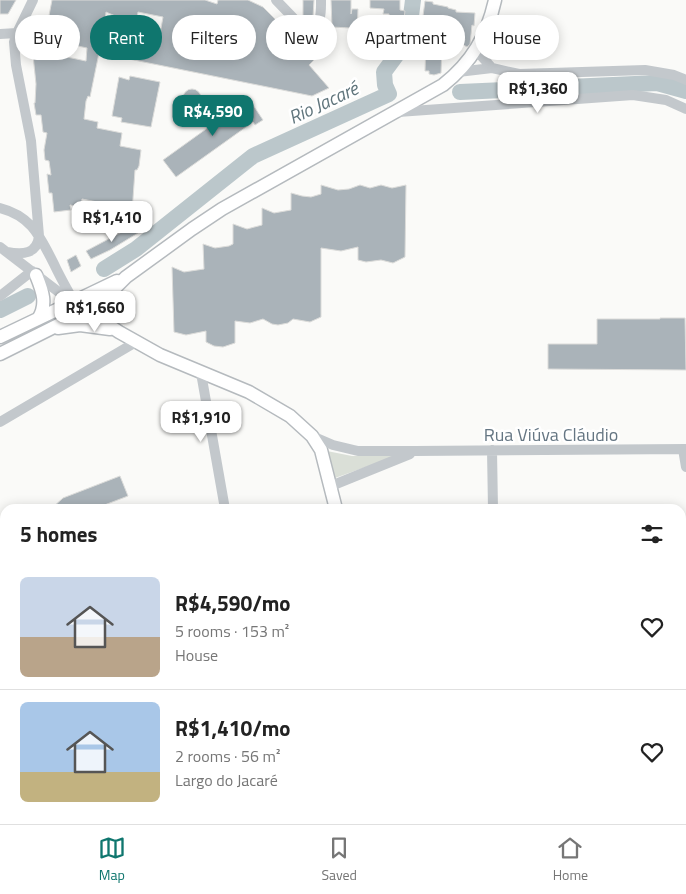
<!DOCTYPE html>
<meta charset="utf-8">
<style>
body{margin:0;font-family:"Titillium Web",sans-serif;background:#f6f6f6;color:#222;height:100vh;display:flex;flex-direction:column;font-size:19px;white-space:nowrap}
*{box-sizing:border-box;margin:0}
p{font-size:16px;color:#767676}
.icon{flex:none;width:28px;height:28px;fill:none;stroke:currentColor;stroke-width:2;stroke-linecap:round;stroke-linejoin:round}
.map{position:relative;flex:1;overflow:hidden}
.drawer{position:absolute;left:0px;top:504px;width:686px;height:321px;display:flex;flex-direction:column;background:#fff;border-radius:15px 15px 0 0;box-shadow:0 2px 12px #0003}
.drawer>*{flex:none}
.hud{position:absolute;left:15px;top:15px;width:656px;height:45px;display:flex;gap:10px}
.price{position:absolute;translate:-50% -42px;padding:0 11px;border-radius:10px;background:#fff;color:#222;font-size:16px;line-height:32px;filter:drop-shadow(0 1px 2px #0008)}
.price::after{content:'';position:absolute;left:50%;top:30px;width:15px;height:11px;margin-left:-8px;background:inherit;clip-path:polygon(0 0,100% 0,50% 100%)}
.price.current{background:#0f766e;color:#fff}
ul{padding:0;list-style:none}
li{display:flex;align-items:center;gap:15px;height:125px;padding:0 20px}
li+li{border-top:1px solid #e0e0e0}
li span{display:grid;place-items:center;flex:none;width:140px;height:100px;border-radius:8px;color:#555}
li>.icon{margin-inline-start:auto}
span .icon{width:60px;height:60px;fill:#fffc;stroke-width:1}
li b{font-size:21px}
h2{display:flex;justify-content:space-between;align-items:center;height:60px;padding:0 20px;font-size:21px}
.chip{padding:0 18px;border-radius:22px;background:#fff;box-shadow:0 2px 12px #0003;font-size:18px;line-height:45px}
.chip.current{background:#0f766e;color:#fff}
.tab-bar{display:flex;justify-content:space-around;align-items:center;height:70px;border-top:1px solid #e0e0e0;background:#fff;font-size:14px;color:#767676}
.tab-bar a{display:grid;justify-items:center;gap:2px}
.tab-bar .current{color:#0f766e}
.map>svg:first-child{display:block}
</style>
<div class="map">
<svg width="686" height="824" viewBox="0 0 686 824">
<rect width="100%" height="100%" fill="#fafaf8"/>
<path fill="#dadfd7" d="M327 451 352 456 392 455 391 458 335 478Z"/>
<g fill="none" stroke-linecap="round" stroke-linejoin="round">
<path stroke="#bbc7cb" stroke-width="16" d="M460 92 657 83 686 91
M104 269 136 249 253 156 389 94 385 85 384 72 398 53 409 32 413 0
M0 310 28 296"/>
</g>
<path fill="#aab3b9" stroke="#dcdcda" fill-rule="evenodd" d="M0 0H16L8 14H0Z
M52 0H205L217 4 218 0H248L263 7 299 43 301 40 316 55 314 58 315 59 309 65 329 88 312 96 99 53 90 97 88 96 86 101 84 119 98 122 97 128 122 133 120 146 141 150 139 166 137 170H135L131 227 112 226 113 205 82 199 81 207 70 205 71 210 54 212 52 193H49L47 174 51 175 49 161 45 160 44 150 47 133 43 132 41 115H36L34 103H35L36 84 33 55 35 51 42 52ZM106 12 127 21 123 40 103 36ZM138 12 163 17 157 51 132 46ZM221 22 237 28 230 44 216 42ZM64 43 87 48 86 61 62 56Z
M303 0H314L313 17H303Z
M331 0H351V14L352 9H358L357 34 349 32 350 28 332 27Z
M370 0H400V10L405 11 404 18H401V22H389V14H383L384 9 370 8Z
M425 1 433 2V4L448 7V8L456 10V12L475 13 474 26 472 25 470 44 467 47 462 44 465 39 448 34 447 44H442L441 73 434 75 429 74V71H425L426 42 420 41 422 28 416 27 417 16H423Z
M130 76 160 82 151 127 121 122 122 118 112 116 119 77 129 80Z
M183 98a9 9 0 1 1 18 0a9 9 0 1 1-18 0Z
M247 96 263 120 255 125 253 122 176 177 163 160 241 104 239 101Z
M321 185 338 190 349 189 360 185 370 188 381 185 392 188 406 185 405 257 393 263 381 260 366 262 358 260V247L341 251 321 248V317L310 322 293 319 288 323 278 325 272 324 263 319 250 323 235 321V343L223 347 214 346 206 342V331L186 335 174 332 172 267 184 272 204 269 203 244 215 248 229 246 233 244V224L247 229 262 225V208L274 213 291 210V193L302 196 311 197 321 194Z
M133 226 138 233 110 250 91 259 86 251Z
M76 255 81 266 71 272 67 260Z
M660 318H685L686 370 548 369V344H597V319H660Z
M120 476 128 496 94 509H51L63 498Z"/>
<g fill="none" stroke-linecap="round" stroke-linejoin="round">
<g stroke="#b5babe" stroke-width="15">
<path id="major" d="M36 275C42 290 48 304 38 319
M74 302 119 332 160 355 249 392 290 416 312 436 321 450 336 509
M58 328 80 325 110 329
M0 337 117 281
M0 354 86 311 108 295 126 277 192 229 222 209 443 85C472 62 487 36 495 0
M353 820V824"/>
</g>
<path stroke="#c3c8cc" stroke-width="10" d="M276 0 302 27 309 29C322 25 321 12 321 0
M0 34 17 33
M476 50 492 68
M458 72 492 68 519 74 645 70 674 75 686 80
M398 112 633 95 666 100 686 109
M0 208C32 216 40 237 54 264 60 277 67 289 74 302
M0 247 60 293 73 301
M7 252C23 255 37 254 39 236L31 141 16 65 14 42 17 33 33 0
M0 296 32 271
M201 373 225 509
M0 422 136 342
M312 436 333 445 358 451H415L686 449
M683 449 686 467
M492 450 493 509
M331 486 410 454
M0 796 5 794
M575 820 577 824
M199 824 208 820"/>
<use href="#major" stroke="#fff" stroke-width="12"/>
</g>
<g text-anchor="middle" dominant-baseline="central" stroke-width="5" stroke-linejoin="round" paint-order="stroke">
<g font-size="18" fill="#657683" stroke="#fff">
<text x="551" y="434">Rua Viúva Cláudio</text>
</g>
<g font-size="19" font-style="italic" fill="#60757c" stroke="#fff">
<text transform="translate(323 102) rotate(-25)">Rio Jacaré</text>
</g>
</g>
</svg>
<b class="price" style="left:538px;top:114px">R$1,360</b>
<b class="price current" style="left:213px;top:137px">R$4,590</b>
<b class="price" style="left:112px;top:243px">R$1,410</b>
<b class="price" style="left:95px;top:333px">R$1,660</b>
<b class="price" style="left:201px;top:443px">R$1,910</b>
<div class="hud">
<a class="chip">Buy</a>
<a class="chip current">Rent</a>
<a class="chip">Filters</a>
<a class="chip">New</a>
<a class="chip">Apartment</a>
<a class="chip">House</a>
</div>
<section class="drawer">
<h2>5 homes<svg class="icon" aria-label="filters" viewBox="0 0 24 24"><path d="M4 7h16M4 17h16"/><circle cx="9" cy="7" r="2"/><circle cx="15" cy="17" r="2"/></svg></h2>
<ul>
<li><span style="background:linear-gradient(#c9d6e8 60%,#b9a48a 0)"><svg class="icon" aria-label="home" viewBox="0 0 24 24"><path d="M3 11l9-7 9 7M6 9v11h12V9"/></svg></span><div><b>R$4,590/mo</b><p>5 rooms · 153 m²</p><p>House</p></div><svg class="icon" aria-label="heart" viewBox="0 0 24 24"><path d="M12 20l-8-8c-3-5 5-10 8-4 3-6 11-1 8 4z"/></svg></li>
<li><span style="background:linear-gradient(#a9c7e8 70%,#c2b280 0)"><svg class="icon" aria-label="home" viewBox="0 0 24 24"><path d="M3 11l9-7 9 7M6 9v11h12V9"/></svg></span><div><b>R$1,410/mo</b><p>2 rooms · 56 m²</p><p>Largo do Jacaré</p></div><svg class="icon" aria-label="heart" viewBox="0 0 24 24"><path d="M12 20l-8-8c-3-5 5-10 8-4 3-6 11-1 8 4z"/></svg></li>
</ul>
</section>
</div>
<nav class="tab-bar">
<a class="current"><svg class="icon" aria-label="map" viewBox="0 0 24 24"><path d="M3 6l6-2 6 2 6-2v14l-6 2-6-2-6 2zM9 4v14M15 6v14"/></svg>Map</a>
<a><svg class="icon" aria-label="saved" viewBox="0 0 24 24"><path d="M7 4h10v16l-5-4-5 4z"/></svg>Saved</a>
<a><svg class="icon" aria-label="home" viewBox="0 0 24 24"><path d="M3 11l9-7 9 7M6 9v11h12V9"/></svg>Home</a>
</nav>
